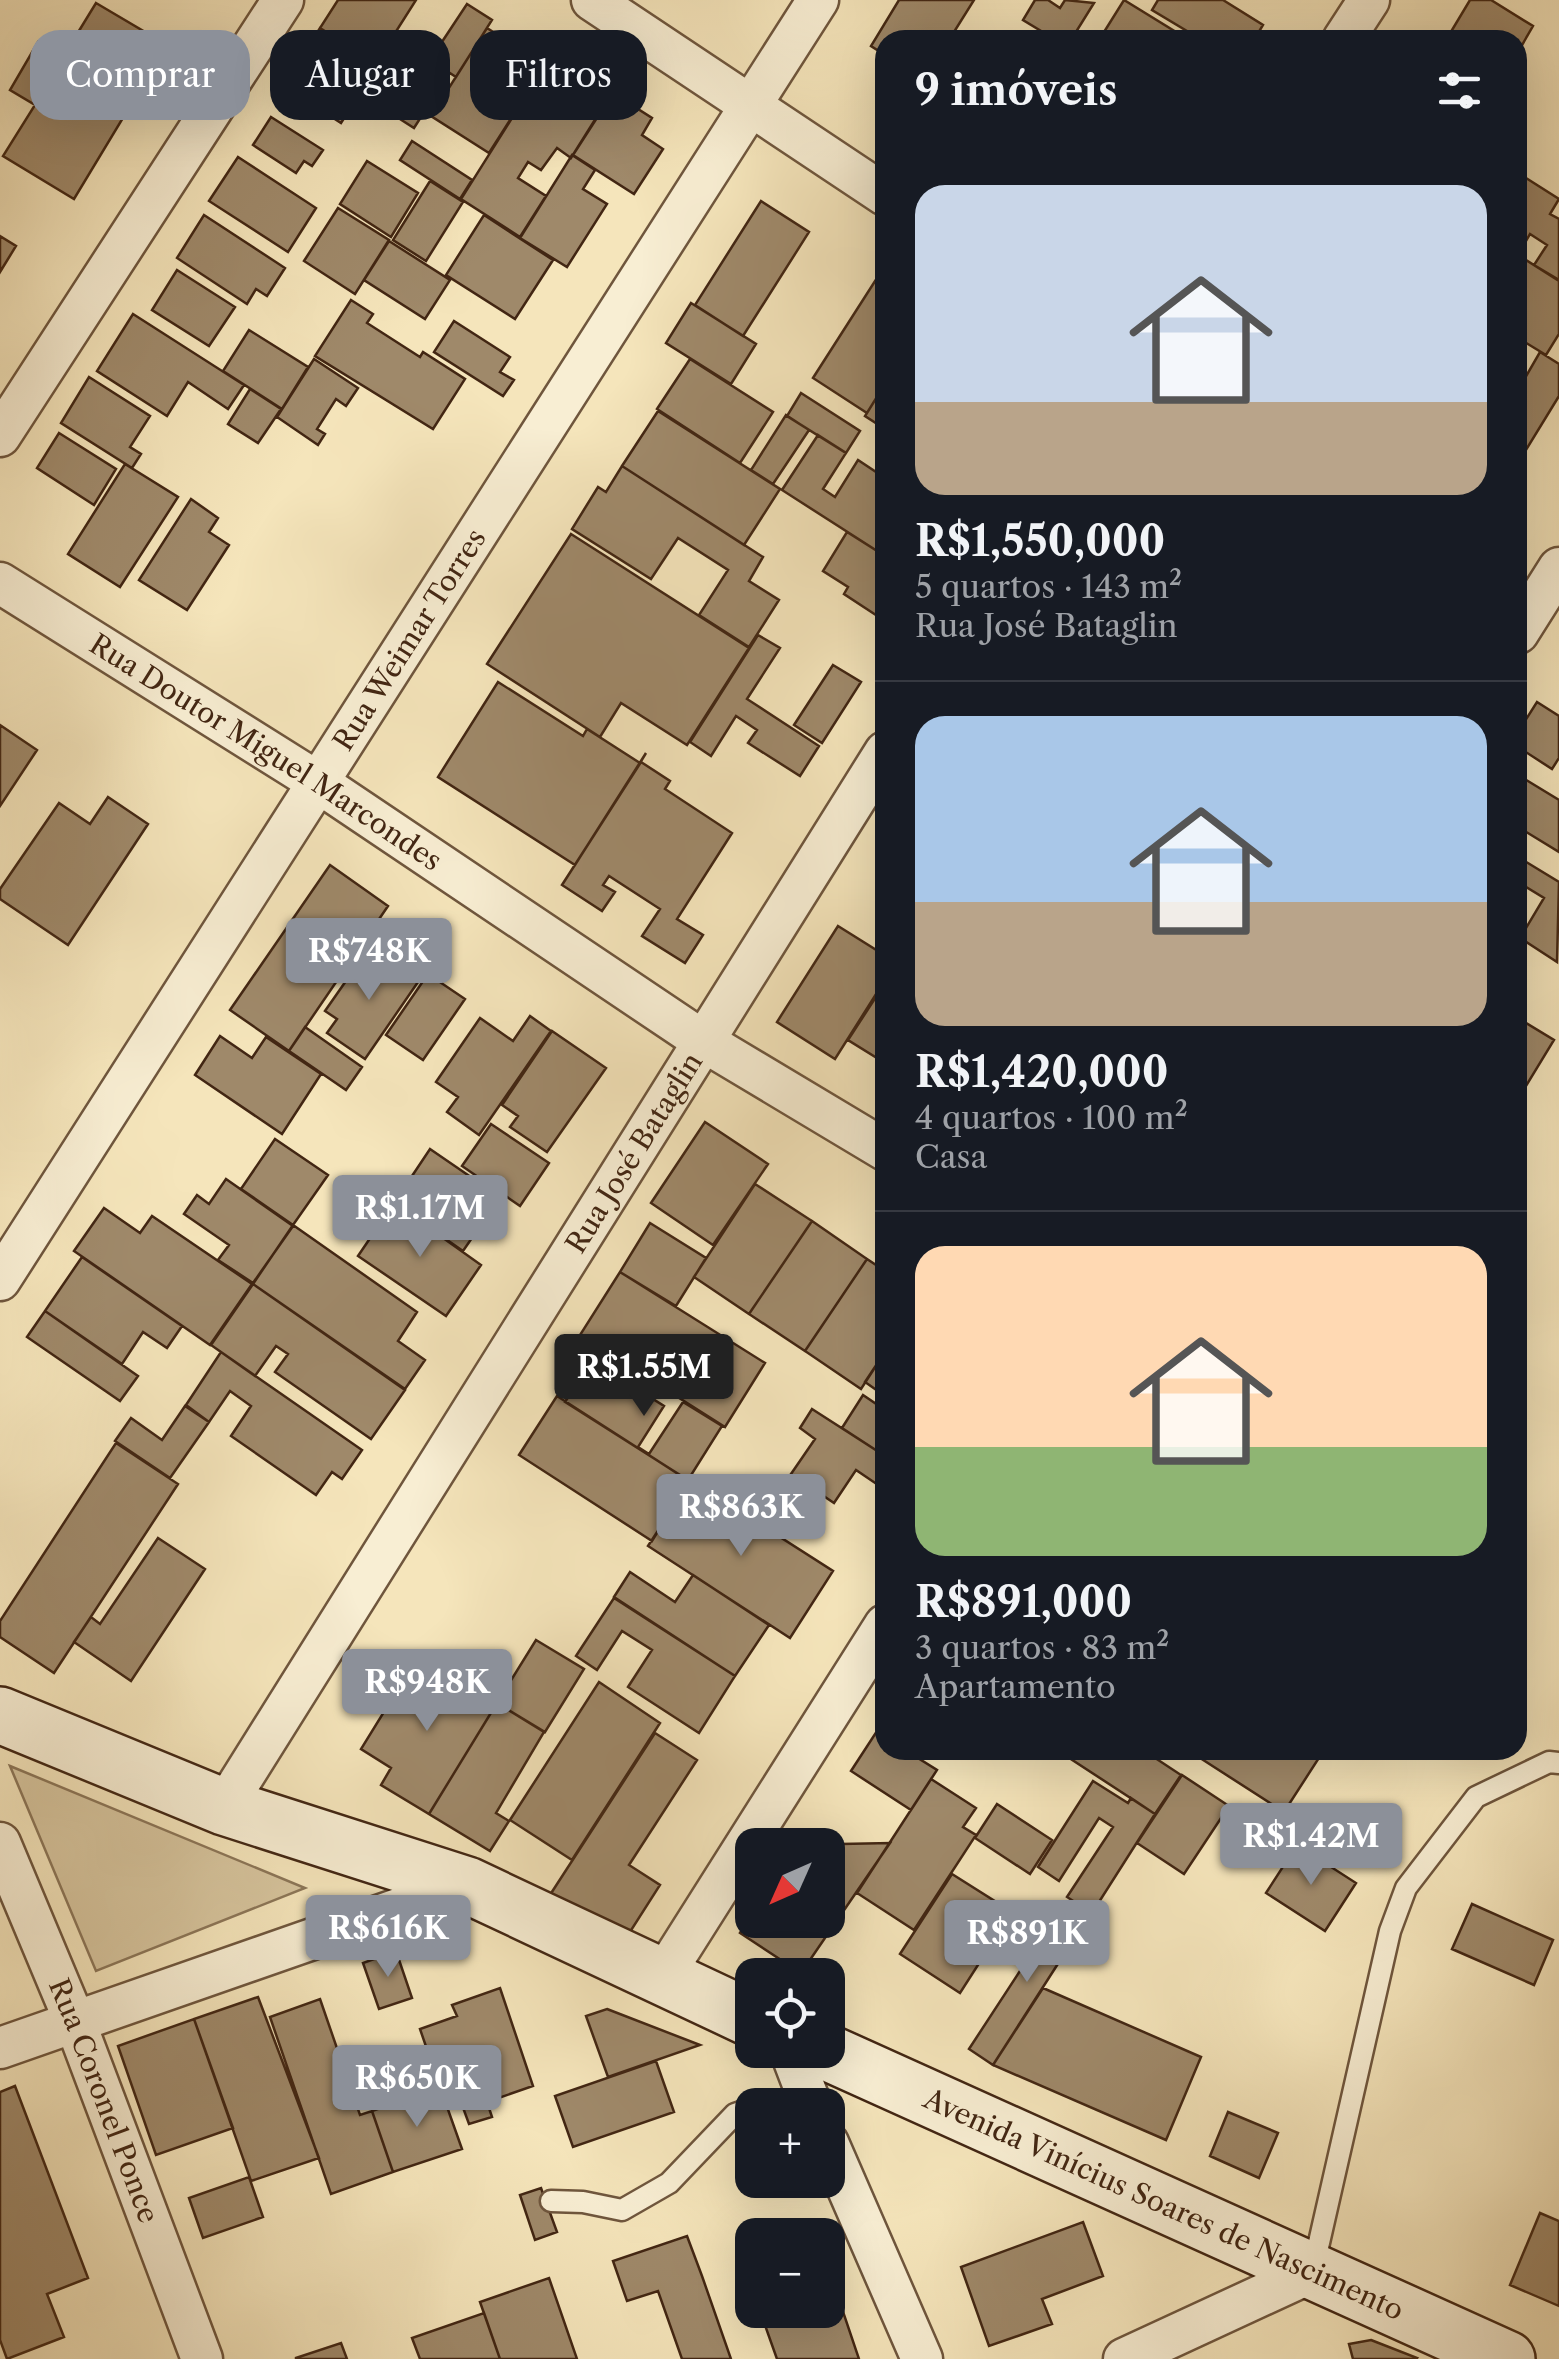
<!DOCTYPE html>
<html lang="pt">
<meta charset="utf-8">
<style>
body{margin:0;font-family:"Libre Caslon Text",serif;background:#242831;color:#f1f3f6;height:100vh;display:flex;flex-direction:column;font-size:38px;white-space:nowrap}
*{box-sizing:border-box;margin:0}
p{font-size:32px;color:#9ea1a6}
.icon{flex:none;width:55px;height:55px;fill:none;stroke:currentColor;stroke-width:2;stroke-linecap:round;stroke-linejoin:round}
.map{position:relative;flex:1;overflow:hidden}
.sheet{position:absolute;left:875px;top:30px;width:652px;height:1730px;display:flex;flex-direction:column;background:#171b24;border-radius:30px;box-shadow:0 10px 40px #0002}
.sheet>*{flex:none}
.guide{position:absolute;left:30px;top:30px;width:695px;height:90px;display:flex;gap:20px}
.needle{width:65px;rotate:225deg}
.fabs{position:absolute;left:735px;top:1828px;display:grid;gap:20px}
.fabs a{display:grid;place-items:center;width:110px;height:110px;border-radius:20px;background:#171b24;box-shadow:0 10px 40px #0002;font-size:50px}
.price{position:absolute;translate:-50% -85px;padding:0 22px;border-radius:10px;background:#8c9099;color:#fff;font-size:32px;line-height:65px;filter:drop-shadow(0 2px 5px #0008)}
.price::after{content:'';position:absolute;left:50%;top:60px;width:30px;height:22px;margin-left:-15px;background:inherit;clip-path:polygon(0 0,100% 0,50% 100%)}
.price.active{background:#222;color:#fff}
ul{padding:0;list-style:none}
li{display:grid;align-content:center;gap:20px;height:530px;padding:0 40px}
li+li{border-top:2px solid #363941}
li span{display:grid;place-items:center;height:310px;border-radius:30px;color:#555}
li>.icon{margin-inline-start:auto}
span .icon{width:180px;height:180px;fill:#fffc;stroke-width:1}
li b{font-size:42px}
h2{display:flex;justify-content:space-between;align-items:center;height:120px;padding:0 40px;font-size:42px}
.chip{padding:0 35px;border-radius:30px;background:#171b24;box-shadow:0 10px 40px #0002;font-size:35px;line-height:90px}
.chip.active{background:#8c9099;color:#fff}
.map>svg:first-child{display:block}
</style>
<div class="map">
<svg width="1559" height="2359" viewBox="0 0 1559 2359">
<rect width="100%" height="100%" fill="#f5e5bb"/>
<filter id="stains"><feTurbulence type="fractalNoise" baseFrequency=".002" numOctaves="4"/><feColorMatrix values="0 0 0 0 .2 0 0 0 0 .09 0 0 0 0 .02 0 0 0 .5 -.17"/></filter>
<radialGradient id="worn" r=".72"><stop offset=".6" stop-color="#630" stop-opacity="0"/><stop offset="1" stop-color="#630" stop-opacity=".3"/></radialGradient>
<path fill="#d7c59e" stroke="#8c7658" stroke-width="2.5" d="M10 1766 305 1888 96 1971Z"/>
<path fill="#9f896a" stroke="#422613" stroke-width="2.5" d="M338 0H416L376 63 320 28Z
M899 0H974L949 40H885V55L871 46Z
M1035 0H1048L1060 8 1065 0 1094 3 1071 40H1056L1023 20Z
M1124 0 1189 40H1099Z
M1158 0H1223L1263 25 1254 40H1202L1152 10Z
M1470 0H1491L1533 26 1518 52V40H1446Z
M96 3 167 45 74 199 3 156 35 105 10 90 38 42 63 57Z
M467 4 492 20 456 77 430 60Z
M320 28 358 52 342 77 362 90 341 123 284 86Z
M487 28 545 65 489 153 431 116Z
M414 50 449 73 414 128 378 105Z
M548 61 608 99 571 158 557 148 541 170 528 162 518 178 546 196 520 237 461 199Z
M613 93 652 118 642 135 663 149 634 194 573 155Z
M271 117 323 150 312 166 304 161 296 173 253 145Z
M412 141 472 180 460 199 400 160Z
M572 155 595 170 583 189 607 204 567 267 520 238Z
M238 157 316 208 288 252 209 201Z
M367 161 418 193 391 237 340 204Z
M1526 178 1559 199 1550 214 1559 219V280L1534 265 1547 245 1530 234 1518 255V193Z
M430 181 463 202 426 261 393 240Z
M761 201 809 232 743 336 695 305Z
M338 208 389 240 355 294 304 261Z
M204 215 285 268 267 296 256 289 247 304 177 258Z
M484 215 553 260 515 319 446 275Z
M0 236 16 246 0 272Z
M389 241 450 280 425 319 364 280Z
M1518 255 1559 281V334L1546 355 1518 338Z
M177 270 235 307 209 346 152 310Z
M877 278 885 283V384L867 413 813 378Z
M351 300 373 314 367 323 420 357 423 352 465 379 433 429 315 356Z
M691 303 756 344 731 384 666 343Z
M133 314 244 385 228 409 188 382 167 416 97 371Z
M454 321 510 357 500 372 514 380 503 396 434 352Z
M249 330 308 367 282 409 223 371Z
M1540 352 1559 364V396L1518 463V390Z
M314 359 358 388 346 406 336 399 317 429 325 434 318 445 277 417Z
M690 359 773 412 740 463 657 409Z
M89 377 150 416 130 447 141 454 132 468 61 423Z
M885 384V429L865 416Z
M250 389 281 409 258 443 228 424Z
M801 393 860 431 846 453 787 416Z
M658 411 780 489 744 545 622 466Z
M786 415 809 430 773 484 751 470Z
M59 433 116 469 94 505 37 468Z
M818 435 846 453 823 489 835 497 858 460 885 478V556L782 490Z
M125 464 178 497 120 587 68 554Z
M622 466 763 557 749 581 779 600 749 647 699 615 728 570 678 538 651 579 572 529 598 487 606 492Z
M191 499 218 518 209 532 229 545 187 610 139 580Z
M847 532 885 556V621L844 594 848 587 823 571Z
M571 534 749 648 687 745 621 703 600 737 487 664Z
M758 635 780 648 747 699 819 746 800 776 748 743 757 730 736 716 711 756 690 742Z
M833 665 861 682 822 743 794 725Z
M498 682 583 736 587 729 640 763 646 753 575 865 438 777Z
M1537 702 1559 716V758L1552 769 1518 747V732Z
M0 725 37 750 0 806Z
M641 762 670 781 665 789 732 833 677 919 703 935 685 963 642 936 660 909 609 876 603 885 615 892 602 911 562 885Z
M1518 775 1559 800V852L1518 827Z
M108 797 148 824 68 945 0 899V889L59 803 90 824Z
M1518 857 1559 882 1557 962 1520 938 1544 898 1526 887 1518 901Z
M330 865 388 906 289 1051 230 1010Z
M424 922 448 938 422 976 398 959Z
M838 926 878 951 885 940V980L835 1059 777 1022Z
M369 948 418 982 365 1059 327 1033 337 1019 325 1011Z
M428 974 465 999 423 1060 386 1035Z
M885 983V1063L848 1040Z
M530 1016 551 1031 479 1135 447 1112 458 1097 436 1082 480 1018 513 1041Z
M1518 1018 1554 1040 1526 1086 1518 1080Z
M305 1027 362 1067 346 1090 289 1051Z
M552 1031 606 1068 547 1152 510 1127 518 1116 502 1105Z
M220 1036 252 1058 266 1037 321 1074 282 1134 195 1075Z
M705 1122 768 1164 713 1245 651 1203Z
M491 1124 549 1163 520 1206 462 1166Z
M275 1139 328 1175 293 1225 241 1189Z
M430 1149 500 1197 463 1251 394 1203Z
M226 1179 293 1226 253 1283 218 1260 229 1245 184 1214 197 1195 209 1204Z
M755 1184 812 1221 749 1314 694 1277Z
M394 1203 481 1265 446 1316 358 1256Z
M104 1208 140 1233 152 1216 252 1284 210 1345 74 1251Z
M812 1221 867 1259 805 1351 749 1314Z
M650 1223 706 1258 676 1306 620 1272Z
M293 1225 417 1312 398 1341 425 1360 405 1389 253 1284Z
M82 1257 182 1326 167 1348 143 1332 122 1364 45 1311Z
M867 1259 885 1271V1352L861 1389 805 1351Z
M620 1272 765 1363 725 1427 580 1335Z
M253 1284 405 1390 371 1439 275 1372 288 1354 276 1346 255 1376 211 1345Z
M45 1311 138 1376 120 1401 27 1337Z
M221 1352 362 1450 342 1479 332 1472 316 1495 231 1436 251 1406 230 1391 209 1422 186 1405Z
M885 1352V1396L865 1382Z
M592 1361 664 1406 638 1447 649 1454 683 1402 722 1426 688 1480 565 1402Z
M863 1395 885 1410V1456L842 1428Z
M557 1396 689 1481 652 1541 519 1455Z
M185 1406 209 1422 170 1478 115 1441 131 1418 162 1440Z
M812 1409 885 1456 884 1489 856 1470 834 1503 791 1474 815 1439 800 1428Z
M116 1443 178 1484 54 1673 0 1637V1621Z
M691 1480 833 1571 790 1638 648 1546Z
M158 1538 205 1569 131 1681 74 1642 91 1617 100 1624Z
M630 1572 675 1602 693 1575 769 1625 735 1676 614 1597Z
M614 1598 735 1676 699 1733 628 1687 652 1650 622 1631 597 1670 576 1656Z
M536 1640 584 1669 545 1732 497 1703Z
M435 1665 497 1703 429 1814 381 1785 391 1768 361 1749 411 1668 427 1678Z
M599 1682 660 1723 572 1860 510 1820Z
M497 1703 544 1732 496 1813 509 1821 490 1851 429 1814Z
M877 1731 885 1737V1750H905L937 1770 911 1810 851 1771Z
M655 1733 697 1760 629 1865 660 1885 621 1946 548 1898Z
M1057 1750H1143L1181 1775 1155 1814Z
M1202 1750H1324L1284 1812 1197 1756Z
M1182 1775 1229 1806 1184 1874 1137 1843Z
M931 1779 976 1808 963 1827 976 1835 914 1930 857 1893Z
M1093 1781 1128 1803 1131 1798 1155 1814 1092 1913 1067 1897 1113 1827 1099 1818 1059 1881 1038 1867Z
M997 1804 1052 1840 1030 1874 975 1838Z
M890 1843 801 1973 740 1933 752 1914V1920H828V1865L841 1844Z
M1297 1845 1356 1883 1325 1931 1266 1893Z
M952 1874 1012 1912 960 1993 900 1954Z
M1472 1904 1553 1940 1534 1985 1452 1949Z
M1063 1905 1086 1920 993 2065 969 2049Z
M396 1951 412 1998 379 2009 363 1963Z
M500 1988 533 2086 487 2102 492 2117 469 2124 457 2091 443 2096 420 2029 457 2016 452 2005Z
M1043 1988 1201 2057 1166 2140 993 2065Z
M258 1997 319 2158 251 2181 194 2019Z
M320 1999 360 2115 372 2111 393 2172 331 2194 270 2017Z
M607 2009 700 2045 608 2077 586 2016Z
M194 2019 233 2128 156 2155 118 2046Z
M656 2061 674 2112 573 2147 555 2096Z
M15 2086 88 2278 47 2294 64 2337 7 2359 0 2340V2092Z
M440 2087 462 2149 393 2172 372 2111Z
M1228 2112 1278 2133 1259 2178 1210 2156Z
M249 2177 263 2217 203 2238 189 2198Z
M541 2188 557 2232 535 2240 520 2195Z
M1540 2213 1559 2221V2306L1510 2285Z
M1083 2222 1103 2276 1042 2299 1052 2324 989 2346 961 2267Z
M687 2236 702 2276 731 2359H682L658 2291 627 2301 613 2261Z
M549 2278 577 2359H500L480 2302Z
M834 2285 859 2359H777L760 2311 828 2310V2288Z
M484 2313 500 2359H420L412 2338Z
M1371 2340 1417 2358 1416 2359H1353L1349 2344Z
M341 2343 347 2359H296V2358Z"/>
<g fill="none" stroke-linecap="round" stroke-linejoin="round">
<g stroke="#6f563d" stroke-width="25">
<path id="lane" d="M551 2201 583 2202 622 2210 669 2183 735 2114 752 2108
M1313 2269 1390 1931 1406 1888 1476 1797 1549 1762 1559 1763"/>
</g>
<g stroke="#6f563d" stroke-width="45">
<g id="street">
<path d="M592 0 885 195"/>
<path d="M1343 40 1369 0"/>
<path d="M0 436 283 0"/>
<path id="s1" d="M0 583 316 781 703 1041 885 1150"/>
<path d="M1518 633 1559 568"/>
<path id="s2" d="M0 1280 818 0"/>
<path id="s3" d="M224 1807 885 752"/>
<path id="s4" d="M0 1843 75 2022 202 2359"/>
<path d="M661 1979 885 1625"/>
<path d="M0 2048 467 1885"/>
<path d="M790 2050 811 2105"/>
<path d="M828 2143 922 2359"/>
<path d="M1124 2359 1312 2272"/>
</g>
</g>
<g stroke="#422613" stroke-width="60">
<g id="secondary">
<path d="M0 1715 224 1807 467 1885 752 2019"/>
<path id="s5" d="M822 2050 1507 2359"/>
</g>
</g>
<use href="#lane" stroke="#f8eed3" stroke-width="20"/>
<use href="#street" stroke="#f8eed3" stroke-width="40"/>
<use href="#secondary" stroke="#f8eed3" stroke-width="55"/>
</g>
<g text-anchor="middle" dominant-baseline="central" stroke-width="10" stroke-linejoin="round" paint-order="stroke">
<g font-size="28" fill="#422613" stroke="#f8eed3">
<text stroke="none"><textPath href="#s2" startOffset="760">Rua Weimar Torres</textPath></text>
<text stroke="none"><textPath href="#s1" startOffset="315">Rua Doutor Miguel Marcondes</textPath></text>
<text stroke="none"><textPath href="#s3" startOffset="772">Rua José Bataglin</textPath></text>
<text stroke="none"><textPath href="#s4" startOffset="278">Rua Coronel Ponce</textPath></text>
<text stroke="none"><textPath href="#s5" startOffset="375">Avenida Vinícius Soares de Nascimento</textPath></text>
</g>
</g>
<rect width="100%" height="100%" filter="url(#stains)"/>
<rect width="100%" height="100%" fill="url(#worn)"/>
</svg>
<div class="fabs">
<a><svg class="needle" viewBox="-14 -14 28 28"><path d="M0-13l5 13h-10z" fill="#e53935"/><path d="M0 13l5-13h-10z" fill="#9ea1a6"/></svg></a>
<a><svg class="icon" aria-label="locate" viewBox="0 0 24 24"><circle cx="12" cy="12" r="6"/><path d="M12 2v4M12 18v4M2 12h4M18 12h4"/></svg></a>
<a>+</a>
<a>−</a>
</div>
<b class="price" style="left:369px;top:1003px">R$748K</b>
<b class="price" style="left:420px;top:1260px">R$1.17M</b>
<b class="price active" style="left:644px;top:1419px">R$1.55M</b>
<b class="price" style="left:741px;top:1559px">R$863K</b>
<b class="price" style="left:427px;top:1734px">R$948K</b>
<b class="price" style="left:1311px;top:1888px">R$1.42M</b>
<b class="price" style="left:388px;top:1980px">R$616K</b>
<b class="price" style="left:1027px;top:1985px">R$891K</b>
<b class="price" style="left:417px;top:2130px">R$650K</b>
<div class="guide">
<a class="chip active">Comprar</a>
<a class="chip">Alugar</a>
<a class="chip">Filtros</a>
</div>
<section class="sheet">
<h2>9 imóveis<svg class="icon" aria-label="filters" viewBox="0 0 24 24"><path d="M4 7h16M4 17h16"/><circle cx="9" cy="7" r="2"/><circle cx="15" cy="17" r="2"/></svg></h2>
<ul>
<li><span style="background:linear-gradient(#c9d6e8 70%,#b9a48a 0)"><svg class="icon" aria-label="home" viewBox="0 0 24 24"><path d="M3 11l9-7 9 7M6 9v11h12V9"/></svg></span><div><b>R$1,550,000</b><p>5 quartos · 143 m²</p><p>Rua José Bataglin</p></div></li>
<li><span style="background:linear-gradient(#a9c7e8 60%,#b9a48a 0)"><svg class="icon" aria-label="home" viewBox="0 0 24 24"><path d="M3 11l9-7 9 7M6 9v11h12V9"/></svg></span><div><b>R$1,420,000</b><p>4 quartos · 100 m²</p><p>Casa</p></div></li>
<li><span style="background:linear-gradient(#ffd9b3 65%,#8fb573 0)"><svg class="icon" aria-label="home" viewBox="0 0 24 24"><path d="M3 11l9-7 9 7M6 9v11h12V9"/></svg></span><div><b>R$891,000</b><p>3 quartos · 83 m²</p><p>Apartamento</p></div></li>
</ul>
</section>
</div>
